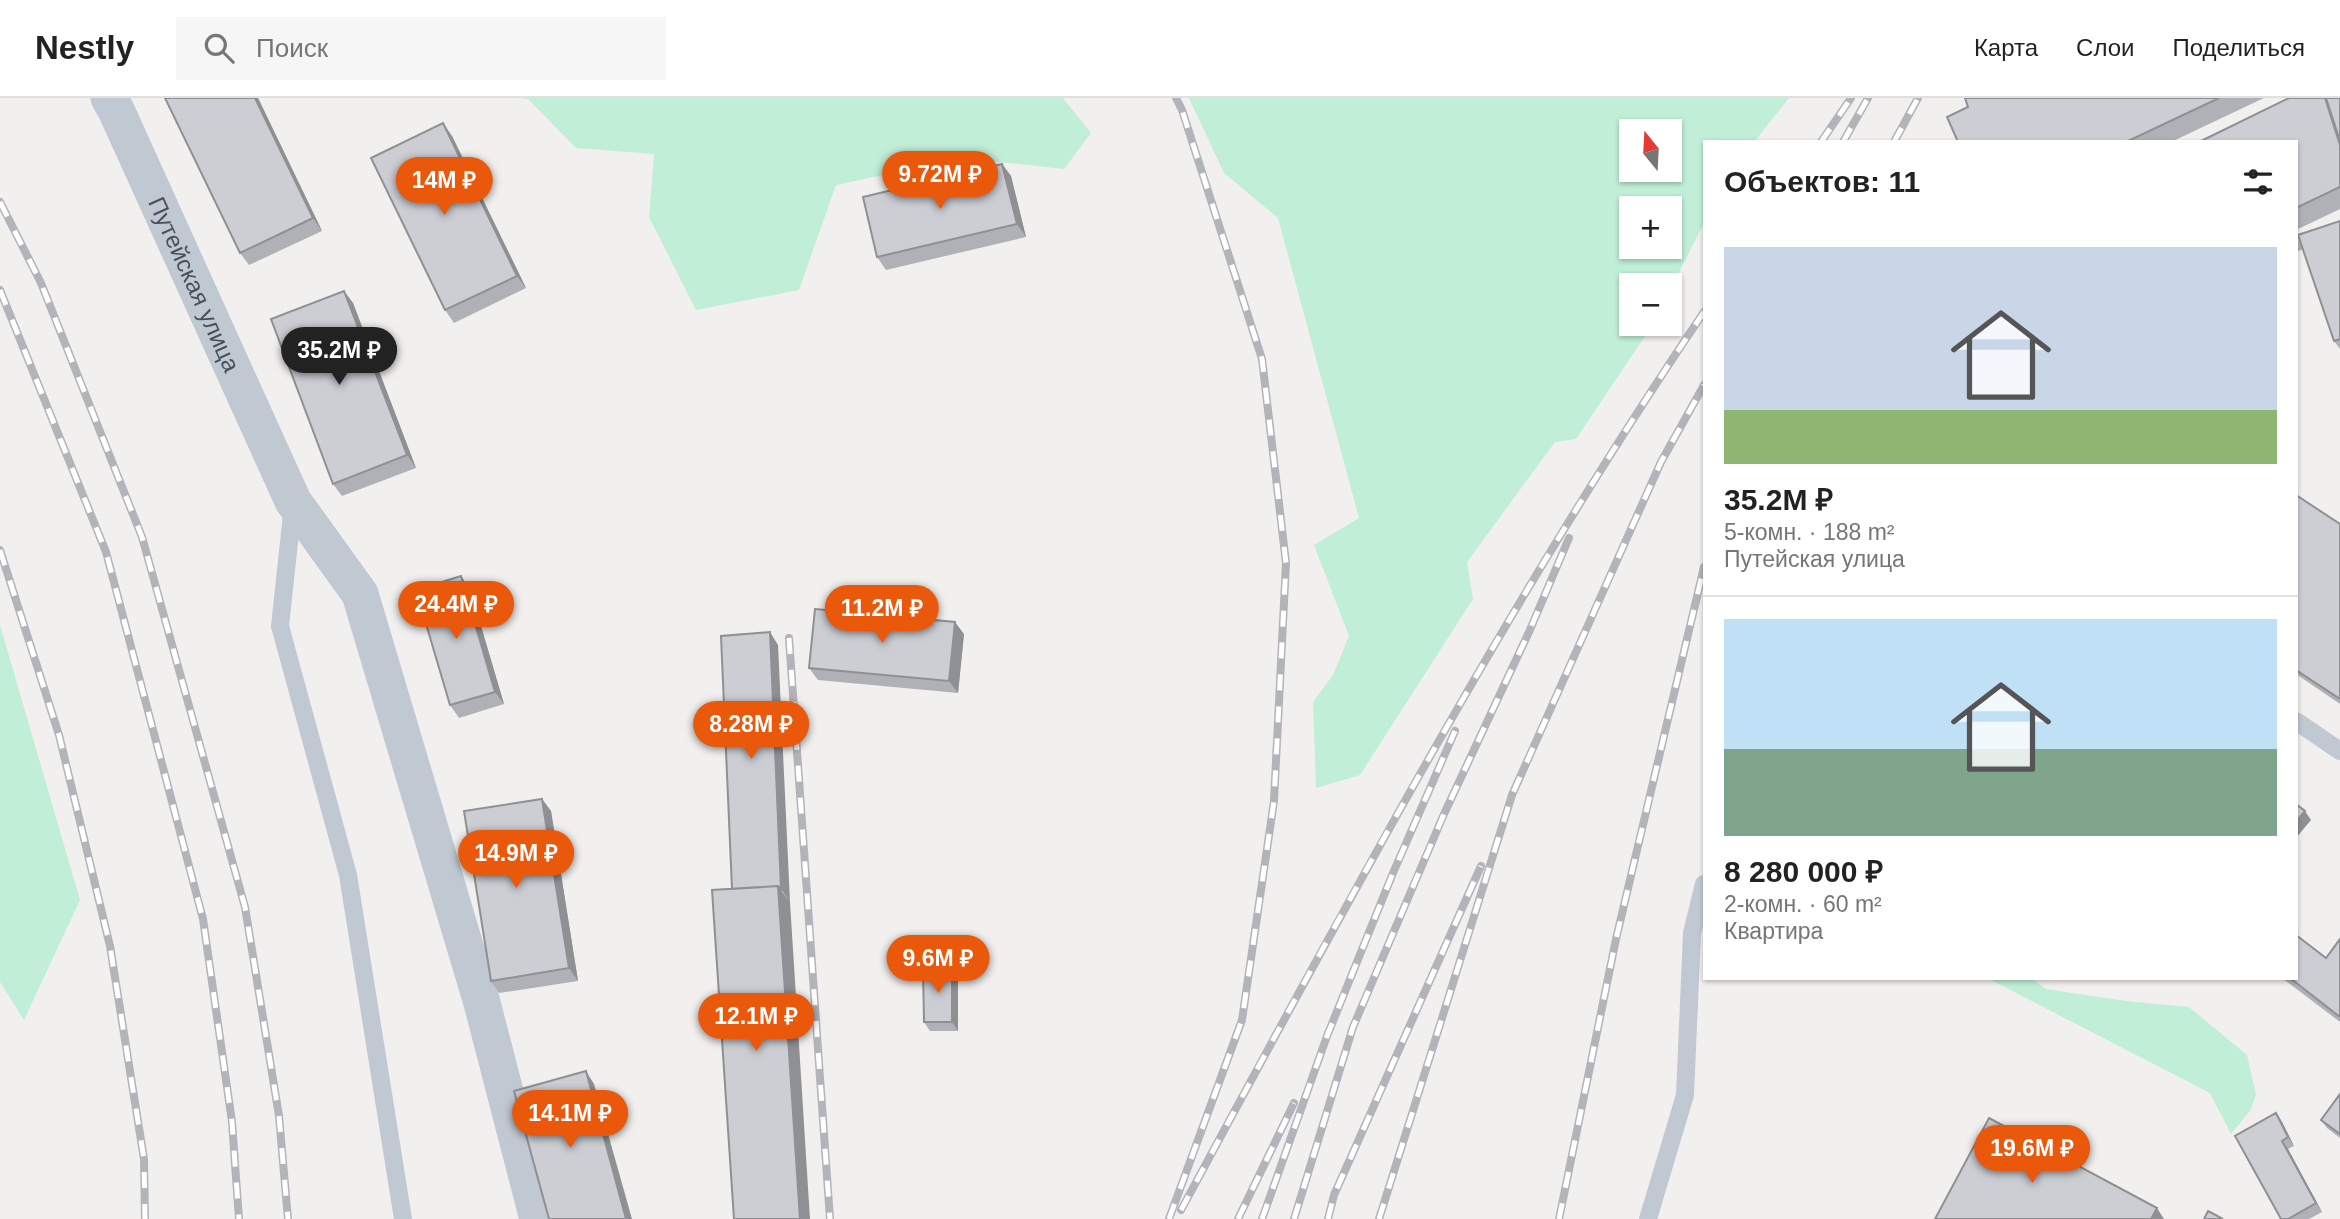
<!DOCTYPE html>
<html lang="ru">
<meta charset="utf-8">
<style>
body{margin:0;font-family:Arial,sans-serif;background:#f6f6f6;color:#222;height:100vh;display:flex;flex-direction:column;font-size:26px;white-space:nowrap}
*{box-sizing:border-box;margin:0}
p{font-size:23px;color:#767676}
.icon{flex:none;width:38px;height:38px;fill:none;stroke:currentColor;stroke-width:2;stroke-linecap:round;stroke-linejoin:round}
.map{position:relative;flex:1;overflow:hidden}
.sheet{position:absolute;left:1703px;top:42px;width:595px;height:840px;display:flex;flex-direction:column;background:#fff;border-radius:0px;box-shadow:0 2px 5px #0004}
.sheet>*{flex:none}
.needle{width:46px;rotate:342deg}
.buttons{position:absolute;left:1619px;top:21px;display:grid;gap:14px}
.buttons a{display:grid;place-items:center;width:63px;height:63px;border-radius:0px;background:#fff;box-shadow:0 2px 5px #0004;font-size:35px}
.price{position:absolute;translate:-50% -60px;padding:0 16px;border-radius:24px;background:#ea580c;color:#fff;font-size:23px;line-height:46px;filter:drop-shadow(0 2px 4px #0008)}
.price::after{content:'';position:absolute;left:50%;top:42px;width:21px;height:16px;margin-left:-10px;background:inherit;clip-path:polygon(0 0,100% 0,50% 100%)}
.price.selected{background:#222;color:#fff}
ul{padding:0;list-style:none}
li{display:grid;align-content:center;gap:14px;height:371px;padding:0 21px}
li+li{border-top:2px solid #e0e0e0}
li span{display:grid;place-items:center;height:217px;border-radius:0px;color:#555}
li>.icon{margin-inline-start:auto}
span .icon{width:126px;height:126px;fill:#fffc;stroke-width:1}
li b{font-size:30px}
h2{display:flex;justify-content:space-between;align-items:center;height:84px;padding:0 21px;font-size:30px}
header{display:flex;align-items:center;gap:42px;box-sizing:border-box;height:98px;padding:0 35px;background:#fff;border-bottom:2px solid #e0e0e0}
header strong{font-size:33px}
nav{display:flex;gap:38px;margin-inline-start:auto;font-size:24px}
.search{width:490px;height:63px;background:#f6f6f6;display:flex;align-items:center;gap:18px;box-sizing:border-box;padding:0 24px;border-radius:0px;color:#767676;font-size:26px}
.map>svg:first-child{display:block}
</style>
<header>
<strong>Nestly</strong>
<div class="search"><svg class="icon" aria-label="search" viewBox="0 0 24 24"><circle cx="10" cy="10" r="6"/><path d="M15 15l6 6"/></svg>Поиск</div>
<nav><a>Карта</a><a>Слои</a><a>Поделиться</a></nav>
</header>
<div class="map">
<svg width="2340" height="1121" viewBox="0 0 2340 1121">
<rect width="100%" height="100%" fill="#f2f0ef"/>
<path fill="#c0eed6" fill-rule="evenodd" d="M521 0H1063L1091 35 1064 71 962 60 836 87 799 192 696 212 649 119 654 56 576 50 528 1Z
M1189 0H1789L1754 44H1704V125L1670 192V187H1631V226H1652L1645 238 1576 341 1555 344 1467 464 1473 501 1360 677 1316 690 1313 604 1333 577 1349 538 1314 447 1359 420 1278 120 1224 75ZM1631 33H1670V72H1631ZM1631 110H1670V149H1631Z
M0 527 80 802 24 922 0 884Z
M1987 880H2031L2046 891 2126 903 2189 909 2247 957 2256 997 2250 1013 2231 1036 2210 995Z"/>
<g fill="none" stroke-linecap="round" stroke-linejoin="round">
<path stroke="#c0c8d1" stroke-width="18" d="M293 407 280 528 348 777 403 1121
M2296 623 2340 653
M1648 1121 1685 997 1692 835 1704 786"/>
<path stroke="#c0c8d1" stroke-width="37" id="s1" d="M109 0 116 12 293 403 360 496 482 905 538 1121"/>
<g stroke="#b2b4b9" stroke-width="8">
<path id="rail" d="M1821 44 1851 0
M1843 44 1868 0
M1894 44 1918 0
M0 104 41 185 142 439 245 809 279 1018 288 1121
M0 192 106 454 203 821 232 1024 239 1121
M0 452 59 637 110 848 144 1061 145 1121
M789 540 830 1121
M1181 1112C1346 807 1509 501 1704 214
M1169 1121 1242 922 1274 703 1286 465 1262 261 1182 12 1176 0
M1238 1121 1294 1005
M1262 1121 1327 938 1393 775 1455 633
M1294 1121 1353 929 1444 716 1529 534 1569 440
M1328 1121 1334 1097 1481 768
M1379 1121 1512 697 1661 364 1704 287
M1559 1121 1616 841 1704 469"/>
</g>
<use href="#rail" stroke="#fff" stroke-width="5" stroke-dasharray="16" stroke-linecap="butt"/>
</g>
<path fill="#afb1b6" d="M258 0 322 133 249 167 240 155Z
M1965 0H2264L2171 44H1958L1968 9Z
M2340 0V111L2296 132V44Z
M452 38 526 190 454 225 445 212Z
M1002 66 1011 78 1026 139 886 172 877 159Z
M2340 123V251L2334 243 2303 151 2296 154V137L2302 150Z
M344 193 353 205 416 370 342 398 333 386Z
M2296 397 2340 426V606L2296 576Z
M461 478 470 491 504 606 459 620 450 607Z
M964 536 958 595 818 582 809 570Z
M542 701 551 713 578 883 499 895 491 883Z
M2340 841V924L2282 880H2296L2326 860Z
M952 871 958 879V933H930L924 924Z
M2340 996V1040L2327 1030 2321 1022Z
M2276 1015 2282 1024 2294 1048 2288 1051 2322 1114 2309 1121H2281Z"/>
<path fill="#8f9094" d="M255 0H258L322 133 313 120Z
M443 25 452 38 526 190 517 178Z
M1002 66 1011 78 1026 139 1017 126Z
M344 193 353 205 416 370 407 357Z
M461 478 470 491 504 606 495 594Z
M955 524 964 536 958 595 949 583Z
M770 534 778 547 790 804 781 791Z
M542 701 551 713 578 883 569 870Z
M2305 713 2311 722 2296 740V724Z
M778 788 790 804 810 1121H800Z
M952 871 958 879V933L952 924Z
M586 973 594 986 632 1121H626Z
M2276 1015 2282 1024 2294 1048 2288 1039Z
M2282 1043 2288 1051 2322 1114 2316 1105Z
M2157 1110 2164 1121H2151Z"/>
<path fill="#ccced4" stroke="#8f9094" stroke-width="2" d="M165 0H255L313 120 240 155Z
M1965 0H2219L2126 44H1958L1947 19 1968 9Z
M2289 0H2325L2340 47V89L2296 110V44H2199Z
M2326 0H2340V43Z
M443 25 517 178 445 212 371 60Z
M1002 66 1017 126 877 159 863 99Z
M2340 123V241L2334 243 2298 137Z
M344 193 407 357 333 386 271 221Z
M2296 397 2340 426V601L2296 572Z
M461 478 495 594 450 607 416 492Z
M815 511 955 524 949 583 809 570Z
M770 534 781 791 778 788 732 791 721 538Z
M542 701 569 870 491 883 464 713Z
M2296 706 2305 713 2296 724Z
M778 788 800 1121H734L712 792Z
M2296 837 2326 860 2340 841V919L2290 880H2296Z
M923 871H952V924H924Z
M586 973 626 1121H549L514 993Z
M2340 996V1036L2321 1022Z
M2276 1015 2288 1039 2282 1043 2316 1105 2288 1121H2281L2235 1038Z
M1989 1020 2157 1110 2151 1121H1935Z
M2208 1113 2223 1121H2204Z"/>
<g text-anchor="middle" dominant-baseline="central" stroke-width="7" stroke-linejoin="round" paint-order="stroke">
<g font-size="24" fill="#48505c" stroke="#fff">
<text stroke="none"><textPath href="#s1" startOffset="205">Путейская улица</textPath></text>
</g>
</g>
</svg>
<div class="buttons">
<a><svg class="needle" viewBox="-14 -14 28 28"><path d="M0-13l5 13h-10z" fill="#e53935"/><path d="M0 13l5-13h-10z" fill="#767676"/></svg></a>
<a>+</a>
<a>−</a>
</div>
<b class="price" style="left:940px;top:113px">9.72M ₽</b>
<b class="price" style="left:444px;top:119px">14M ₽</b>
<b class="price selected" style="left:339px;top:289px">35.2M ₽</b>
<b class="price" style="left:456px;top:543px">24.4M ₽</b>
<b class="price" style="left:882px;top:547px">11.2M ₽</b>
<b class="price" style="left:751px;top:663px">8.28M ₽</b>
<b class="price" style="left:516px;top:792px">14.9M ₽</b>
<b class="price" style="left:938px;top:897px">9.6M ₽</b>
<b class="price" style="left:756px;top:955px">12.1M ₽</b>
<b class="price" style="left:570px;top:1052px">14.1M ₽</b>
<b class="price" style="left:2032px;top:1087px">19.6M ₽</b>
<section class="sheet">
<h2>Объектов: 11<svg class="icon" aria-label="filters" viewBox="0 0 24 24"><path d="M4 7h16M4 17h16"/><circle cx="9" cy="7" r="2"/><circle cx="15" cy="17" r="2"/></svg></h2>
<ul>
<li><span style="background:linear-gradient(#c9d6e8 75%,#8fb573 0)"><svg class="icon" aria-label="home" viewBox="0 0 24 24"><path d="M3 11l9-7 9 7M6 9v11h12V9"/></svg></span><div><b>35.2M ₽</b><p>5-комн. · 188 m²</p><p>Путейская улица</p></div></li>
<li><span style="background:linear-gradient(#bfe0f5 60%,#7fa58c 0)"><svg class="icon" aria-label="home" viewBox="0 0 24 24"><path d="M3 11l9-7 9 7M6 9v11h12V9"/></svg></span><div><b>8 280 000 ₽</b><p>2-комн. · 60 m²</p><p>Квартира</p></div></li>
</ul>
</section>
</div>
